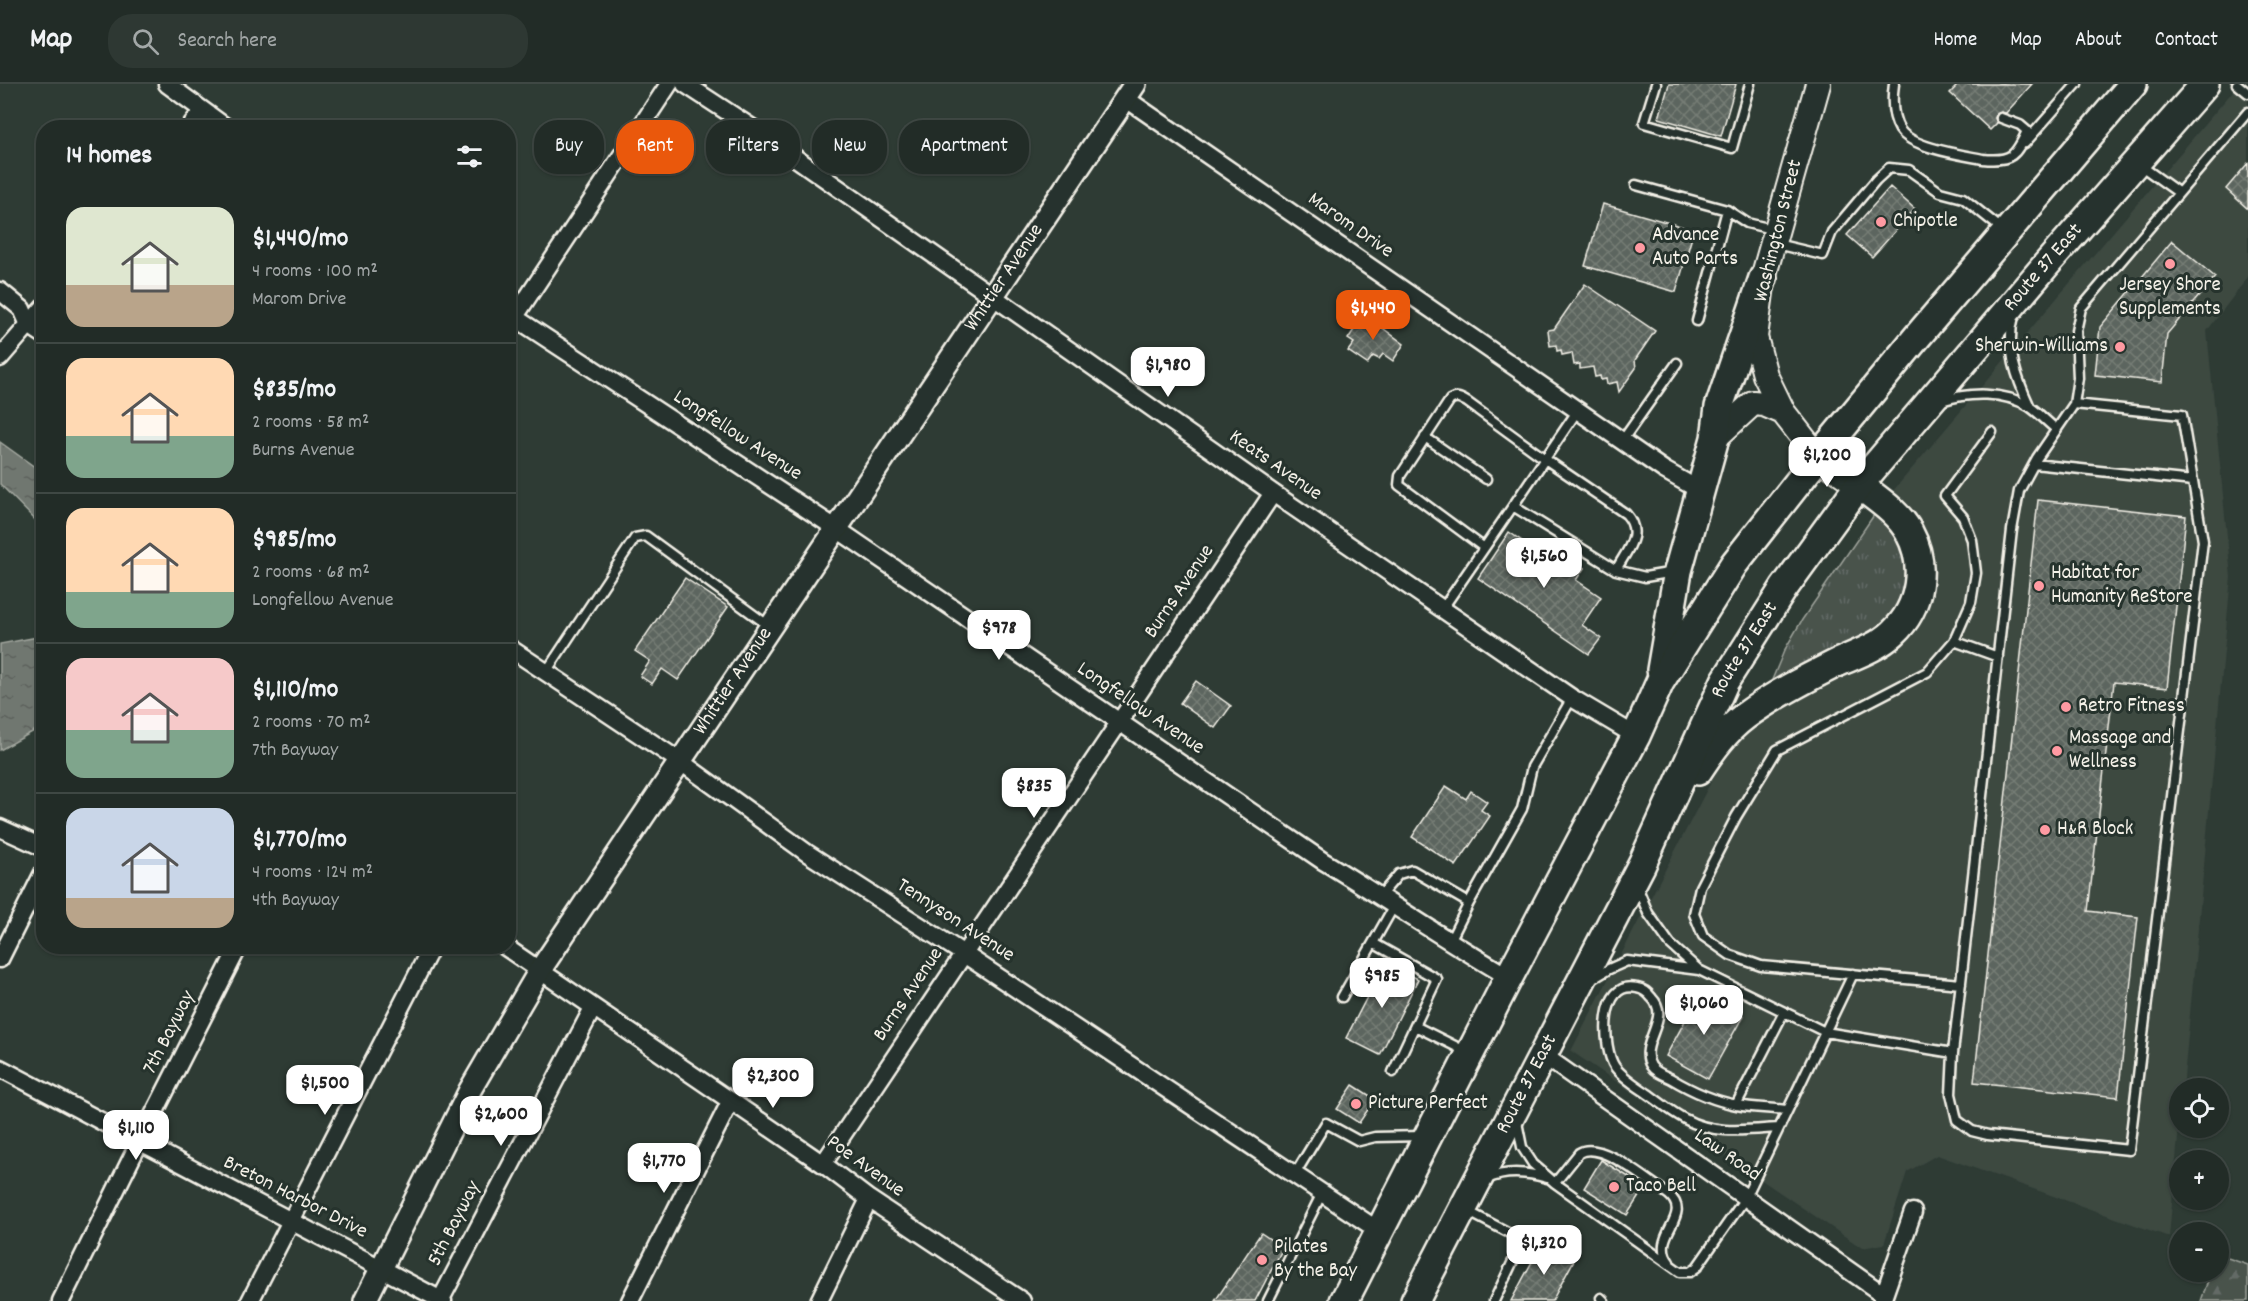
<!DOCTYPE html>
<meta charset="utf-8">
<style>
body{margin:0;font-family:Dekko,sans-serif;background:#2e3833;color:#f1f3f6;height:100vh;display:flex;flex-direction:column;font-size:22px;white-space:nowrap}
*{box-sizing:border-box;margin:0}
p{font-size:20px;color:#a2a7a7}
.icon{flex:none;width:33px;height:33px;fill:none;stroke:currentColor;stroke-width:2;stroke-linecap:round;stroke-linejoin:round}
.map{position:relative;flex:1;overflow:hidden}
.side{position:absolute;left:36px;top:36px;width:480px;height:834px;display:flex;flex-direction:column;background:#222c27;border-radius:24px;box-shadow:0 2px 4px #0004,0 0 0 2px #3f4844}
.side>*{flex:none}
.top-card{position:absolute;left:534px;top:36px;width:570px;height:54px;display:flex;gap:12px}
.controls{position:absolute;left:2169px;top:994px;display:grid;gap:12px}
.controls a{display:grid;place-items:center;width:60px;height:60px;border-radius:50%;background:#222c27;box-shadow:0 2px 4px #0004,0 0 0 2px #3f4844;font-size:30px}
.price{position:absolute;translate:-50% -51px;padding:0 14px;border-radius:12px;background:#fff;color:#222;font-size:20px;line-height:39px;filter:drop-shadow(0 2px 3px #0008)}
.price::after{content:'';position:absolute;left:50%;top:36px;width:18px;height:14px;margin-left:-9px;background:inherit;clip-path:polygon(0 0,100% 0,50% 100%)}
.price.on{background:#ea580c;color:#fff}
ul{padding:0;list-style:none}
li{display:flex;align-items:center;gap:18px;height:150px;padding:0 30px}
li+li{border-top:2px solid #3f4844}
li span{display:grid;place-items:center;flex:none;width:168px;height:120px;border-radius:18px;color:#555}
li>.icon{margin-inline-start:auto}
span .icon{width:72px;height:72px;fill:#fffc;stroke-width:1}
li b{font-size:26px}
h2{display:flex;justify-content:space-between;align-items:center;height:72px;padding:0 30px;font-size:26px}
.pill{padding:0 21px;border-radius:24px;background:#222c27;box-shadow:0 2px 4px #0004,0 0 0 2px #3f4844;font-size:21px;line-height:54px}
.pill.on{background:#ea580c;color:#fff}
header{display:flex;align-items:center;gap:36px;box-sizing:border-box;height:84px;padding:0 30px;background:#222c27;border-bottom:2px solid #3f4844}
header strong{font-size:28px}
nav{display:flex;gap:33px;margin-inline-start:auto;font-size:21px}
.search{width:420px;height:54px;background:#2e3833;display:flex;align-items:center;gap:15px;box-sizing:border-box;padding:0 21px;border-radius:24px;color:#a2a7a7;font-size:22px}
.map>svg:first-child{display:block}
</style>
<header>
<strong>Map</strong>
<div class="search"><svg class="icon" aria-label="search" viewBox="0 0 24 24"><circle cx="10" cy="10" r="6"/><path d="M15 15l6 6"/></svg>Search here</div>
<nav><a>Home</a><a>Map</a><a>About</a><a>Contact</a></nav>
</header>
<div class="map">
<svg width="2248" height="1217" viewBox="0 0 2248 1217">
<defs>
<pattern id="grass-tufts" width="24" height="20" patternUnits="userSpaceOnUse" patternTransform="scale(1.5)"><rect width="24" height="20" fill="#48524c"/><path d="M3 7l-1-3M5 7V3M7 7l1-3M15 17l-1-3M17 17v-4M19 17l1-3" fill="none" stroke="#636b66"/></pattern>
<pattern id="forest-firs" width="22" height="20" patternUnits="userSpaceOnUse" patternTransform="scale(1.5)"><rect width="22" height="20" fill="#48524c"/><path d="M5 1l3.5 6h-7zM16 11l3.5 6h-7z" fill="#636b66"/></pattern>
<pattern id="water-ripples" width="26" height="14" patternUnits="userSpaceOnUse" patternTransform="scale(1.5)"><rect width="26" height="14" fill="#6f7770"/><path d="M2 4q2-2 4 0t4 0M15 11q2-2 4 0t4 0" fill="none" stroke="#5c605b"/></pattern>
<pattern id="building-cross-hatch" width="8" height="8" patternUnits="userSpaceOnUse" patternTransform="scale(1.5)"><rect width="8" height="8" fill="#5c655e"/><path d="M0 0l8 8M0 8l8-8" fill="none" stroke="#747c75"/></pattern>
</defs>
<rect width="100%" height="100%" fill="#2e3b34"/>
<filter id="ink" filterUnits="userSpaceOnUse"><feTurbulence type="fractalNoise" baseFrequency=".0167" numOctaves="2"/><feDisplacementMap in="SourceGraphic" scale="12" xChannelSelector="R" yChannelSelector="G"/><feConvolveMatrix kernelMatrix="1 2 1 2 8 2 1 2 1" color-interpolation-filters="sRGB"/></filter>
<g filter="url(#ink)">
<path fill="#3c4841" d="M2239 0H2248V193L2207 247 2231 493 2183 1005H2180L2179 1042 2169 1153 1937 1071 1907 1088 1884 1160 1862 1164 1571 967 1727 667 1745 645 1767 627 1893 565 1919 538 1930 509 1919 440 1892 408Z"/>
<path fill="url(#grass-tufts)" stroke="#9ea29a" stroke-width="1.5" d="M1874 431 1877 432C1884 440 1892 448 1897 457 1912 485 1904 522 1879 541 1865 552 1846 559 1831 568 1813 578 1793 594 1772 596L1784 567 1802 536Z"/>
<path fill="url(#forest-firs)" stroke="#9ea29a" stroke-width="1.5" d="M2219 1171 2248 1181V1217H2201L2211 1188H2218Z"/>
<path fill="url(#water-ripples)" stroke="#a4a8a0" stroke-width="1.5" d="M0 358 43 389V444L0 400Z
M43 552V642L0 666V560Z"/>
<path fill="url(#building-cross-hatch)" stroke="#f4f1e8" stroke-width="1.5" d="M1669 0H1736L1721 52 1659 34Z
M1959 0H2032L2006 29 2001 28 1997 30 1995 34 1997 39 1990 46 1950 9Z
M2248 79V125L2226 105Z
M1890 103 1915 125 1872 173 1847 151Z
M1603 120 1694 146 1676 208 1585 182Z
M2172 157 2215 193 2167 250 2162 298 2095 291 2100 243Z
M1585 200 1655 247 1635 276 1636 284 1619 308 1617 298 1607 300 1606 295 1601 296 1600 292 1595 293 1593 283 1580 285V280L1574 281 1572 269 1562 271 1561 266 1557 267 1556 261 1550 262 1548 246 1554 245Z
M1364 230 1404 260 1393 277 1383 270 1379 275 1373 272 1367 280 1348 267 1354 259 1348 255Z
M2038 416 2186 432 2167 604 2114 598 2088 827 2138 833 2118 1013 1974 998Z
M1509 448 1548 475 1555 465 1584 484 1576 496 1601 513 1582 541 1601 554 1589 570 1478 494Z
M685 494 728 523 678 596 662 585 652 600 640 592 650 577 635 567Z
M1196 597 1231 622 1215 644 1180 619Z
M1446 702 1466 715 1471 707 1487 718 1481 726 1490 732 1456 782 1412 753Z
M1385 878 1418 895 1380 971 1346 954Z
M1700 909 1743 932 1708 995 1666 972Z
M1353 1001 1375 1015 1359 1039 1337 1025Z
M1601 1076 1645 1103 1627 1131 1584 1104Z
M1261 1149 1283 1164 1255 1217H1215Z
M1542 1159 1574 1176 1552 1217H1511Z"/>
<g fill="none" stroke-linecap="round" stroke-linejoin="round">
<g stroke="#f4f1e8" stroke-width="13">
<path id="service" d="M1656 0 1644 39 1732 64 1750 0
M1894 0C1892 14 1892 33 1900 46 1912 64 1963 71 1983 75 2012 78 2016 71 2027 47L2020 41 2001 34
M2237 0 2248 9
M2025 59 2077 0
M2140 81 2179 109
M1636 101 1727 126 1747 139 1776 146
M1776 160 1823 171 1832 148 1876 96 1889 84 1909 86 1940 108 1963 114 2003 146
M2014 232C2005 264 2017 295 2030 323
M1697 237 1727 126
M1941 317C1969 308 2004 307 2030 323 2039 329 2047 338 2056 345
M2074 320 2182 331 2203 457 2129 1066 1988 1051 1972 1047 1957 1036 1951 1010 1953 969 2012 446 2019 407 2037 374 2074 320 2078 294 2076 247 2081 224 2248 28
M1425 353 1486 395
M1622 357 1677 279
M2034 380 2193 397
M1483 463 1399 401 1400 392 1450 316C1457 312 1460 314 1467 318L1545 375 1626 430C1644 450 1626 467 1616 486L1513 422 1578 326
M1616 486 1645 493 1674 488
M1443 524 1513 422
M1954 557 1998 573
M546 588 635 454 646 452 769 542
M1640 801 1639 807 1648 829 1670 860 1699 886 1825 948 1953 969
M1380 812 1399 790 1412 786 1469 819
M1373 859 1394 822
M1449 859 1469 819 1522 725 1532 683 1572 614
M1591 896 1609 885 1627 877 1699 886
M1961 900 1761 882 1730 871 1703 852 1694 830 1700 803 1736 733 1777 666 1927 588 1954 557 1971 518 1976 489 1972 456 1963 433 1945 412 1992 348
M1342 913 1373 859 1437 895 1393 988
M1415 942 1467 968
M1736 1021 1784 928
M1517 1038 1522 1063 1533 1080 1555 1099 1680 1188H1690L1697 1183 1746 1113 1853 890
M1778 1044C1747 1046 1713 1051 1685 1035 1673 1029 1662 1020 1651 1012 1640 1004 1624 995 1615 983 1602 964 1599 895 1637 904 1643 905 1649 910 1652 914 1672 934 1637 960 1651 982 1655 988 1663 991 1670 994 1690 1006 1714 1017 1737 1021 1753 1024 1771 1024 1787 1026
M1295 1090 1326 1039 1359 1057 1375 1053 1423 1052
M1487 1095C1506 1086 1527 1088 1547 1094
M1555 1099 1579 1069C1600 1055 1649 1098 1668 1110 1695 1132 1649 1151 1669 1178
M1467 1127 1523 1156 1494 1217
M1601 1214 1604 1217
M1268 1217 1322 1109"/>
</g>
<g stroke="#f4f1e8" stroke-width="21">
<path id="minor" d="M167 0 227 44
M685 0 760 49 1273 409 1572 614 1636 652
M1125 14 1664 386 1699 406
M189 44 202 27
M0 207 22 225 29 241 44 251
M508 229 837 445 1323 777C1386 815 1446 857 1509 893
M508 243 669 0
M0 274 44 223
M508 563 681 678 807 769 964 870 1379 1147
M0 744 44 764
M504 862 823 1080 869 1115 1022 1217
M0 875 44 787
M1543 971 1884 1211
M0 984 443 1217
M823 1080 1273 409
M61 1217 139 1059 239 862
M250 1217 432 862
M440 1217 593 924
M630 1217 730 1018
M819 1217 869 1115
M1882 1217 1913 1128"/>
</g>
<g stroke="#f4f1e8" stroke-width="26">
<g id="tertiary">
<path id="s1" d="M365 1217 470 1006 540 886 1135 0"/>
</g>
</g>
<g stroke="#f4f1e8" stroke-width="28">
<path id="secondary" d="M1818 0 1763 194 1755 253 1765 291 1783 328 1818 373 1859 401
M1715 354 1753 319 1764 320 1783 328"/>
</g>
<g stroke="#f4f1e8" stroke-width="32">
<g id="trunk">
<path d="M1661 586 1678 487 1715 354 1719 323 1763 194"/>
<path d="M1698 687C1711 667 1725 647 1745 632 1774 611 1805 595 1837 579 1855 571 1878 563 1893 549 1921 523 1927 481 1909 448 1898 428 1877 415 1859 401"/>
<path d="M1344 1217 1509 893 1636 652 1660 598 1734 480 1818 373 1917 253 2133 0"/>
<path id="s2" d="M1415 1217 1642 780 1725 597 1784 504 1859 401 2046 181 2205 0"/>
</g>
</g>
<use href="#service" stroke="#26332d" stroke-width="8"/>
<use href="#minor" stroke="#26332d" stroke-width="16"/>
<use href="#tertiary" stroke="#26332d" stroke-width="21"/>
<use href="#secondary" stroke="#26332d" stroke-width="24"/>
<use href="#trunk" stroke="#26332d" stroke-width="27"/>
</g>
</g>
<g fill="#ff9aa2" stroke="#26332d" stroke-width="2">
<circle cx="1881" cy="138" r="6"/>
<circle cx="1640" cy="164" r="6"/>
<circle cx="2170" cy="180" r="6"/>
<circle cx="2120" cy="263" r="6"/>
<circle cx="2039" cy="502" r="6"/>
<circle cx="2066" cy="623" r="6"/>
<circle cx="2057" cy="667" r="6"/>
<circle cx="2045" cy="746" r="6"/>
<circle cx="1356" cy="1020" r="6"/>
<circle cx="1614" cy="1103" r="6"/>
<circle cx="1262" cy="1176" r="6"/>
</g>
<g text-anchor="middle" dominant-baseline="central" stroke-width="6" stroke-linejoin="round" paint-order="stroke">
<g font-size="21" fill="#f4f1e8" stroke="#26332d" text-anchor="start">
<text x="1893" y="138">Chipotle</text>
<text x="1652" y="152">Advance<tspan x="1652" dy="24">Auto Parts</tspan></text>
<text x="2170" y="202" text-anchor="middle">Jersey Shore<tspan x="2170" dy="24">Supplements</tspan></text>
<text x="2108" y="263" text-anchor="end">Sherwin-Williams</text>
<text x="2051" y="490">Habitat for<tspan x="2051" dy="24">Humanity ReStore</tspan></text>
<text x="2078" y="623">Retro Fitness</text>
<text x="2069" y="655">Massage and<tspan x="2069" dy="24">Wellness</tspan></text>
<text x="2057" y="746">H&amp;R Block</text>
<text x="1368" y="1020">Picture Perfect</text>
<text x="1626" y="1103">Taco Bell</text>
<text x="1274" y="1164">Pilates<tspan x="1274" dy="24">By the Bay</tspan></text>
</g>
<g font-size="21" fill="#f4f1e8" stroke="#26332d">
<text transform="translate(1350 142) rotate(35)">Marom Drive</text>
<text transform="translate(1779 147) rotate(-76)">Washington Street</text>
<text stroke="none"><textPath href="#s2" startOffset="1216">Route 37 East</textPath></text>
<text stroke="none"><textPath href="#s1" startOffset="1208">Whittier Avenue</textPath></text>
<text transform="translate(737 352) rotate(33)">Longfellow Avenue</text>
<text transform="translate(1275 382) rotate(35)">Keats Avenue</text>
<text transform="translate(1180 508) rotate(-56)">Burns Avenue</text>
<text stroke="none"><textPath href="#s2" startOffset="730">Route 37 East</textPath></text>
<text stroke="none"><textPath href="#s1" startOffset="722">Whittier Avenue</textPath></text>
<text transform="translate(1140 625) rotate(34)">Longfellow Avenue</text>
<text transform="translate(955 837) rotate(33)">Tennyson Avenue</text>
<text transform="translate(909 911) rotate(-56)">Burns Avenue</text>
<text transform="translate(170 949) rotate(-63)">7th Bayway</text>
<text stroke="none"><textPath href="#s2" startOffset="244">Route 37 East</textPath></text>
<text transform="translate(1727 1072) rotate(35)">Law Road</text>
<text transform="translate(865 1083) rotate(36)">Poe Avenue</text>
<text transform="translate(295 1114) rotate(27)">Breton Harbor Drive</text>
<text transform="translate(455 1140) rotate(-63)">5th Bayway</text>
</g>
</g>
</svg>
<div class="controls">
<a><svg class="icon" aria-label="locate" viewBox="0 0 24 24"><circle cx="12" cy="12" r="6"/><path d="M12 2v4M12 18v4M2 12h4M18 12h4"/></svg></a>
<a>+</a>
<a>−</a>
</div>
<b class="price on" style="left:1373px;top:257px">$1,440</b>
<b class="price" style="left:1168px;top:314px">$1,980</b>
<b class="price" style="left:1827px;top:404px">$1,200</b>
<b class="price" style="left:1544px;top:505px">$1,560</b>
<b class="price" style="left:999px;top:577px">$978</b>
<b class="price" style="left:1034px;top:735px">$835</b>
<b class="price" style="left:1382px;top:925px">$985</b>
<b class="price" style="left:1704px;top:952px">$1,060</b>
<b class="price" style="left:773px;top:1025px">$2,300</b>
<b class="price" style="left:325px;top:1032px">$1,500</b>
<b class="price" style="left:501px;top:1063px">$2,600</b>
<b class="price" style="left:136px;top:1077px">$1,110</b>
<b class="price" style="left:664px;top:1110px">$1,770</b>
<b class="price" style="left:1544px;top:1192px">$1,320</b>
<div class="top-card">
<a class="pill">Buy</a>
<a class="pill on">Rent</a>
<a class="pill">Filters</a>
<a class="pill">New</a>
<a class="pill">Apartment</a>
</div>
<section class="side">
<h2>14 homes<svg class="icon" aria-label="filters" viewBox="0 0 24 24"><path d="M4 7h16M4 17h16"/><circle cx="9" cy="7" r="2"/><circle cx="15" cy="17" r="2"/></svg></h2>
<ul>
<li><span style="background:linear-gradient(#dfe7d0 65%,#b9a48a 0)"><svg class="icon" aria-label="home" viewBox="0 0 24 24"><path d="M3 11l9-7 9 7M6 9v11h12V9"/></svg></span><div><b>$1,440/mo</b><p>4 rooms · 100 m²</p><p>Marom Drive</p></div></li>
<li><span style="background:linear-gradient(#ffd9b3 65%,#7fa58c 0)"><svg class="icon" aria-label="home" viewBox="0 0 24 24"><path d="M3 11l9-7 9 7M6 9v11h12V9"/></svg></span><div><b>$835/mo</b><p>2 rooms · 58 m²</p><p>Burns Avenue</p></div></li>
<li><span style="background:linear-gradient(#ffd9b3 70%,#7fa58c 0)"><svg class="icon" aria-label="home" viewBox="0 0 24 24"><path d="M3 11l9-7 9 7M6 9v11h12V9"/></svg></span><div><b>$985/mo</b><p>2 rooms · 68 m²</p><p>Longfellow Avenue</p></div></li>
<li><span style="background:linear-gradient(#f6c9c9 60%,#7fa58c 0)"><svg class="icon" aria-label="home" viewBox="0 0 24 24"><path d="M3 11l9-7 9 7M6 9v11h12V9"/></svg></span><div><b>$1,110/mo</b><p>2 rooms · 70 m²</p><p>7th Bayway</p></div></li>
<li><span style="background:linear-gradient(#c9d6e8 75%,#b9a48a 0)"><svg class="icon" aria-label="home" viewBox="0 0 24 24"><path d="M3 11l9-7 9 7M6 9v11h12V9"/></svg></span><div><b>$1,770/mo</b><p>4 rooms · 124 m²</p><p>4th Bayway</p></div></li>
</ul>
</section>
</div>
